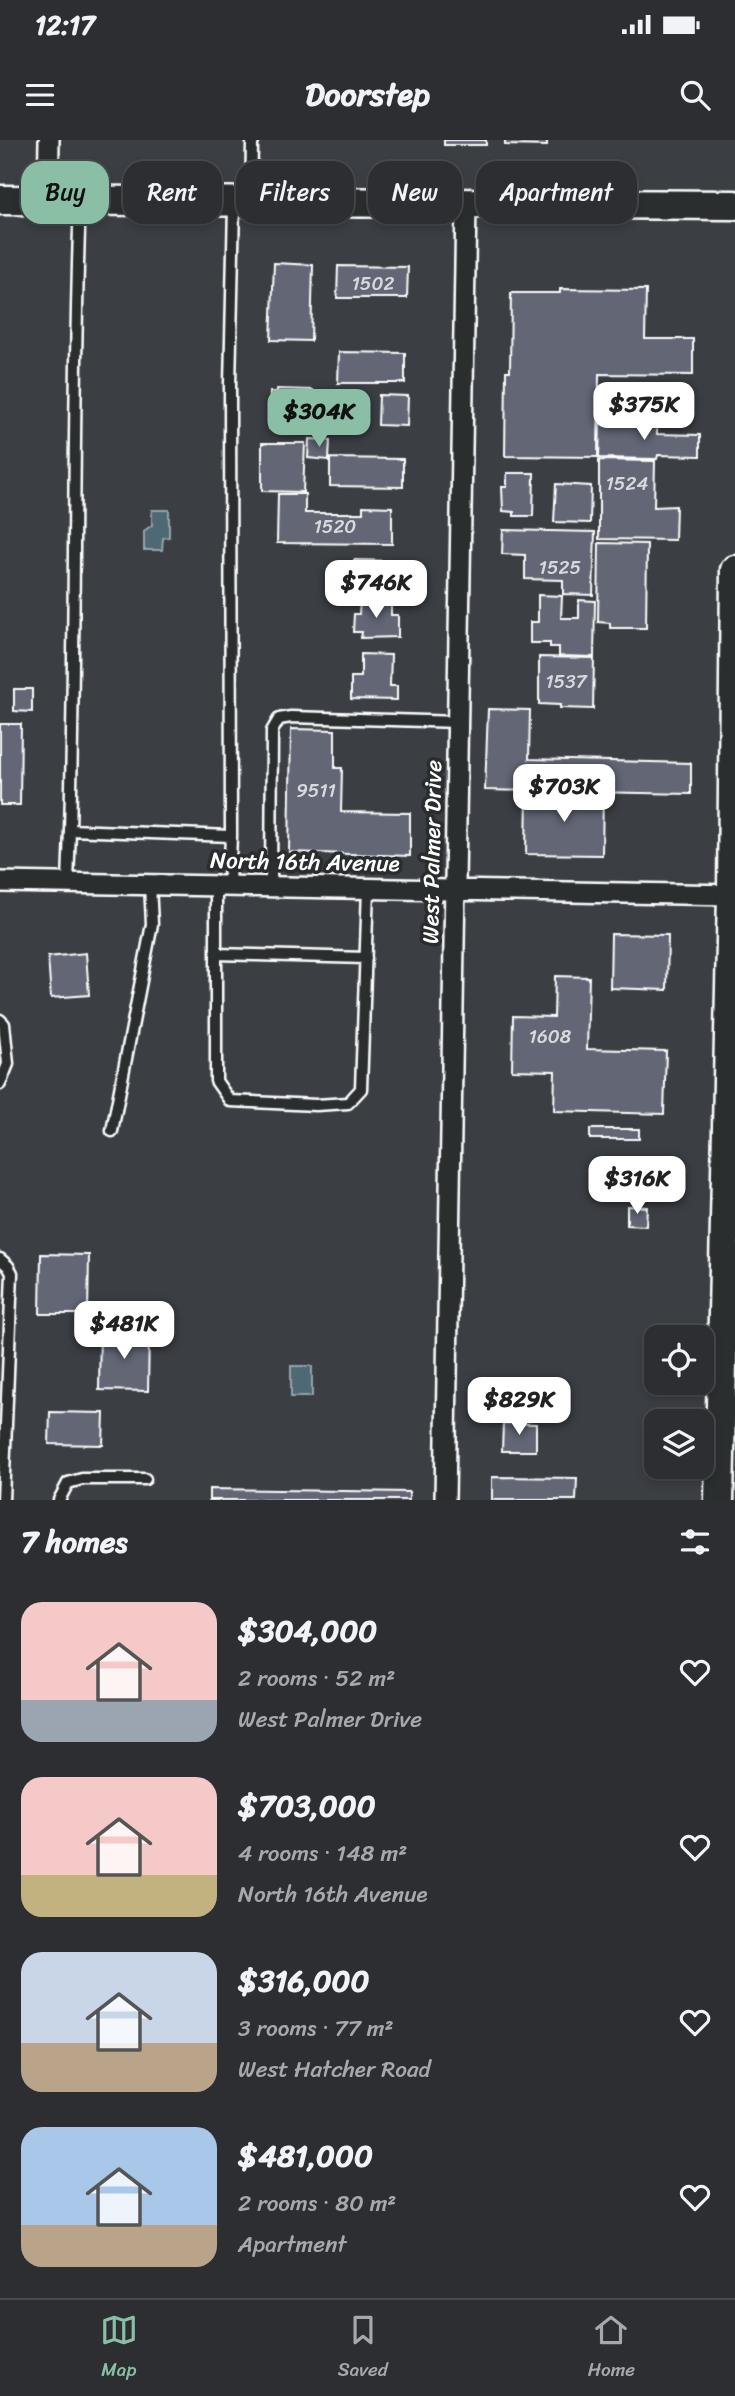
<!DOCTYPE html>
<meta charset="utf-8">
<style>
body{margin:0;font-family:Sriracha,sans-serif;background:#383a3e;color:#f1f3f6;height:100vh;display:flex;flex-direction:column;font-size:26px;white-space:nowrap}
*{box-sizing:border-box;margin:0}
p{font-size:23px;color:#a6a8ac}
.icon{flex:none;width:38px;height:38px;fill:none;stroke:currentColor;stroke-width:2;stroke-linecap:round;stroke-linejoin:round}
.map{position:relative;height:1360px;overflow:hidden}
.details{display:flex;flex-direction:column;background:#2c2e32;flex:1}
.details>*{flex:none}
.hud{position:absolute;left:21px;top:21px;width:693px;height:63px;display:flex;gap:14px}
.fabs{position:absolute;left:644px;top:1185px;display:grid;gap:14px}
.fabs a{display:grid;place-items:center;width:70px;height:70px;border-radius:14px;background:#2c2e32;box-shadow:0 4px 10px #0003,0 0 0 2px #484a4d;font-size:35px}
.price{position:absolute;translate:-50% -60px;padding:0 16px;border-radius:14px;background:#fff;color:#222;font-size:23px;line-height:46px;filter:drop-shadow(0 2px 4px #0008)}
.price::after{content:'';position:absolute;left:50%;top:42px;width:21px;height:16px;margin-left:-10px;background:inherit;clip-path:polygon(0 0,100% 0,50% 100%)}
.price.active{background:#8abfa5;color:#111}
ul{padding:0;list-style:none}
li{display:flex;align-items:center;gap:21px;height:175px;padding:0 21px}
li span{display:grid;place-items:center;flex:none;width:196px;height:140px;border-radius:21px;color:#555}
li>.icon{margin-inline-start:auto}
span .icon{width:84px;height:84px;fill:#fffc;stroke-width:1}
li b{font-size:30px}
h2{display:flex;justify-content:space-between;align-items:center;height:84px;padding:0 21px;font-size:30px}
.chip{padding:0 24px;border-radius:21px;background:#2c2e32;box-shadow:0 4px 10px #0003,0 0 0 2px #484a4d;font-size:24px;line-height:63px}
.chip.active{background:#8abfa5;color:#111}
.status{display:flex;justify-content:space-between;align-items:center;height:49px;padding:0 35px;background:#2c2e32;direction:ltr}
.status svg{height:19px;fill:currentColor}
header{display:flex;justify-content:space-between;align-items:center;height:91px;padding:0 21px;background:#2c2e32;font-size:32px;font-weight:700}
.dock{display:flex;justify-content:space-around;align-items:center;height:98px;border-top:2px solid #484a4d;background:#2c2e32;font-size:19px;color:#a6a8ac}
.dock a{display:grid;justify-items:center;gap:4px}
.dock .active{color:#8abfa5}
.map>svg:first-child{display:block}
</style>
<div class="status"><b>12:17</b><svg viewBox="0 0 49 12"><path d="M0 12V9h3v3zM5 12V6h3v6zM10 12V3h3v9zM15 12V0h3v12zM26 1h20v11H26zM47 4h2v5h-2z"/></svg></div>
<header><svg class="icon" aria-label="menu" viewBox="0 0 24 24"><path d="M4 6h16M4 12h16M4 18h16"/></svg>Doorstep<svg class="icon" aria-label="search" viewBox="0 0 24 24"><circle cx="10" cy="10" r="6"/><path d="M15 15l6 6"/></svg></header>
<div class="map">
<svg width="735" height="1360" viewBox="0 0 735 1360">
<rect width="100%" height="100%" fill="#3b3e43"/>
<filter id="ink" filterUnits="userSpaceOnUse"><feTurbulence type="fractalNoise" baseFrequency=".0143" numOctaves="2"/><feDisplacementMap in="SourceGraphic" scale="14" xChannelSelector="R" yChannelSelector="G"/><feConvolveMatrix kernelMatrix="1 2 1 2 8 2 1 2 1" color-interpolation-filters="sRGB"/></filter>
<g filter="url(#ink)">
<path fill="#506775" stroke="#96a4ac" stroke-width="2" d="M152 370H169V397L163 398 162 410H144V391L152 385Z
M291 1226H312V1257H291Z"/>
<path fill="#626675" stroke="#fff" stroke-width="2" d="M444 0H486V5H444Z
M505 0H547V6L505 5Z
M274 123 313 125 311 201 271 200Z
M338 126 408 127 407 158H337Z
M560 149 646 150 645 199H693V235L599 234 598 317 505 316 506 231H510L511 153H560Z
M339 212 405 213V243H338Z
M277 249 313 250 311 294 276 293V290L269 289 270 252H277Z
M379 255 408 256 407 286 378 285Z
M600 283 657 284V294L700 295V316L658 315 657 319 599 318Z
M309 299 330 300 329 320 308 318Z
M262 303H305L303 352 262 351Z
M330 318 403 319V347L330 346Z
M599 320 655 321 654 367 676 366 675 400 599 399Z
M507 333H534L533 376H514V372L503 371 502 347H507Z
M556 344 591 346 590 383 554 382Z
M278 354H305V373H363V366L392 367V404L277 403Z
M503 390 595 392 593 455 563 454V440L525 439V415L502 414Z
M599 403 647 404 646 488H610V483L598 482Z
M354 420 393 421V447L353 446Z
M538 455 562 456 561 478H579V460L595 461 594 517 559 516V507H550V503H530V482H538Z
M360 461 391 462V475H398V497L361 498 362 492H353L354 474H359Z
M361 514 391 515 390 546H397V560L351 559V537H361Z
M539 517 594 518 593 569 560 568V565L539 564Z
M14 549H32V572L14 571Z
M488 569 530 570 529 619 691 623V654L485 650Z
M0 584H21L20 665H0Z
M291 589 335 590V628H342L341 672 410 673V716L289 712Z
M527 652 603 653 602 715 526 714Z
M611 794 668 795 667 850 610 848Z
M86 813 89 855 51 858 48 817Z
M555 836 589 837 587 909 666 911 664 974 554 971 555 931 512 930 513 876 554 877Z
M590 989H639V999H590Z
M627 1066 647 1067 646 1086 627 1085Z
M41 1114 89 1115 88 1174H40Z
M100 1192 149 1193 148 1251 99 1250Z
M50 1272 104 1273 103 1305 49 1304Z
M503 1283 536 1284V1311H502Z
M492 1337 577 1338 576 1360H492Z
M209 1349 409 1352V1360H209Z"/>
<g fill="none" stroke-linecap="round" stroke-linejoin="round">
<g stroke="#fff" stroke-width="15">
<path id="lane" d="M251 58 252 4 254 0
M80 61C72 271 76 480 70 690L231 696 230 246 234 65
M68 742 70 690
M216 744V941L230 961 316 965 348 963 361 949 368 748
M229 744 231 696
M271 746 272 591 279 579 291 577 459 582
M216 814 366 818
M0 880 4 884 8 924 0 944
M112 991 152 784 150 744
M0 1119 8 1126 12 1133 3 1360
M59 1360 68 1343 82 1339H145"/>
</g>
<g stroke="#fff" stroke-width="24">
<path id="street" d="M48 61 49 0
M0 742 735 755
M445 1360 466 64"/>
</g>
<g stroke="#fff" stroke-width="33">
<path id="secondary" d="M0 60 735 65
M719 1360 732 755 735 430"/>
</g>
<use href="#lane" stroke="#2a2d2e" stroke-width="10"/>
<use href="#street" stroke="#2a2d2e" stroke-width="19"/>
<use href="#secondary" stroke="#2a2d2e" stroke-width="28"/>
</g>
</g>
<g text-anchor="middle" dominant-baseline="central" stroke-width="7" stroke-linejoin="round" paint-order="stroke">
<g font-size="19" fill="#d8d9dc">
<text x="373" y="143">1502</text>
<text x="627" y="343">1524</text>
<text x="335" y="386">1520</text>
<text x="560" y="427">1525</text>
<text x="566" y="541">1537</text>
<text x="316" y="650">9511</text>
<text x="550" y="896">1608</text>
</g>
<g font-size="23" fill="#fff" stroke="#2a2d2e">
<text transform="translate(432 712) rotate(-89)">West Palmer Drive</text>
<text transform="translate(305 722) rotate(1)">North 16th Avenue</text>
</g>
</g>
</svg>
<div class="fabs">
<a><svg class="icon" aria-label="locate" viewBox="0 0 24 24"><circle cx="12" cy="12" r="6"/><path d="M12 2v4M12 18v4M2 12h4M18 12h4"/></svg></a>
<a><svg class="icon" aria-label="layers" viewBox="0 0 24 24"><path d="M12 4l9 5-9 5-9-5zM3 14l9 5 9-5"/></svg></a>
</div>
<b class="price" style="left:644px;top:302px">$375K</b>
<b class="price active" style="left:319px;top:309px">$304K</b>
<b class="price" style="left:376px;top:480px">$746K</b>
<b class="price" style="left:564px;top:684px">$703K</b>
<b class="price" style="left:637px;top:1076px">$316K</b>
<b class="price" style="left:124px;top:1221px">$481K</b>
<b class="price" style="left:519px;top:1297px">$829K</b>
<div class="hud">
<a class="chip active">Buy</a>
<a class="chip">Rent</a>
<a class="chip">Filters</a>
<a class="chip">New</a>
<a class="chip">Apartment</a>
</div>
</div>
<section class="details">
<h2>7 homes<svg class="icon" aria-label="filters" viewBox="0 0 24 24"><path d="M4 7h16M4 17h16"/><circle cx="9" cy="7" r="2"/><circle cx="15" cy="17" r="2"/></svg></h2>
<ul>
<li><span style="background:linear-gradient(#f6c9c9 70%,#9aa5b1 0)"><svg class="icon" aria-label="home" viewBox="0 0 24 24"><path d="M3 11l9-7 9 7M6 9v11h12V9"/></svg></span><div><b>$304,000</b><p>2 rooms · 52 m²</p><p>West Palmer Drive</p></div><svg class="icon" aria-label="heart" viewBox="0 0 24 24"><path d="M12 20l-8-8c-3-5 5-10 8-4 3-6 11-1 8 4z"/></svg></li>
<li><span style="background:linear-gradient(#f6c9c9 70%,#c2b280 0)"><svg class="icon" aria-label="home" viewBox="0 0 24 24"><path d="M3 11l9-7 9 7M6 9v11h12V9"/></svg></span><div><b>$703,000</b><p>4 rooms · 148 m²</p><p>North 16th Avenue</p></div><svg class="icon" aria-label="heart" viewBox="0 0 24 24"><path d="M12 20l-8-8c-3-5 5-10 8-4 3-6 11-1 8 4z"/></svg></li>
<li><span style="background:linear-gradient(#c9d6e8 65%,#b9a48a 0)"><svg class="icon" aria-label="home" viewBox="0 0 24 24"><path d="M3 11l9-7 9 7M6 9v11h12V9"/></svg></span><div><b>$316,000</b><p>3 rooms · 77 m²</p><p>West Hatcher Road</p></div><svg class="icon" aria-label="heart" viewBox="0 0 24 24"><path d="M12 20l-8-8c-3-5 5-10 8-4 3-6 11-1 8 4z"/></svg></li>
<li><span style="background:linear-gradient(#a9c7e8 70%,#b9a48a 0)"><svg class="icon" aria-label="home" viewBox="0 0 24 24"><path d="M3 11l9-7 9 7M6 9v11h12V9"/></svg></span><div><b>$481,000</b><p>2 rooms · 80 m²</p><p>Apartment</p></div><svg class="icon" aria-label="heart" viewBox="0 0 24 24"><path d="M12 20l-8-8c-3-5 5-10 8-4 3-6 11-1 8 4z"/></svg></li>
</ul>
</section>
<nav class="dock">
<a class="active"><svg class="icon" aria-label="map" viewBox="0 0 24 24"><path d="M3 6l6-2 6 2 6-2v14l-6 2-6-2-6 2zM9 4v14M15 6v14"/></svg>Map</a>
<a><svg class="icon" aria-label="saved" viewBox="0 0 24 24"><path d="M7 4h10v16l-5-4-5 4z"/></svg>Saved</a>
<a><svg class="icon" aria-label="home" viewBox="0 0 24 24"><path d="M3 11l9-7 9 7M6 9v11h12V9"/></svg>Home</a>
</nav>
